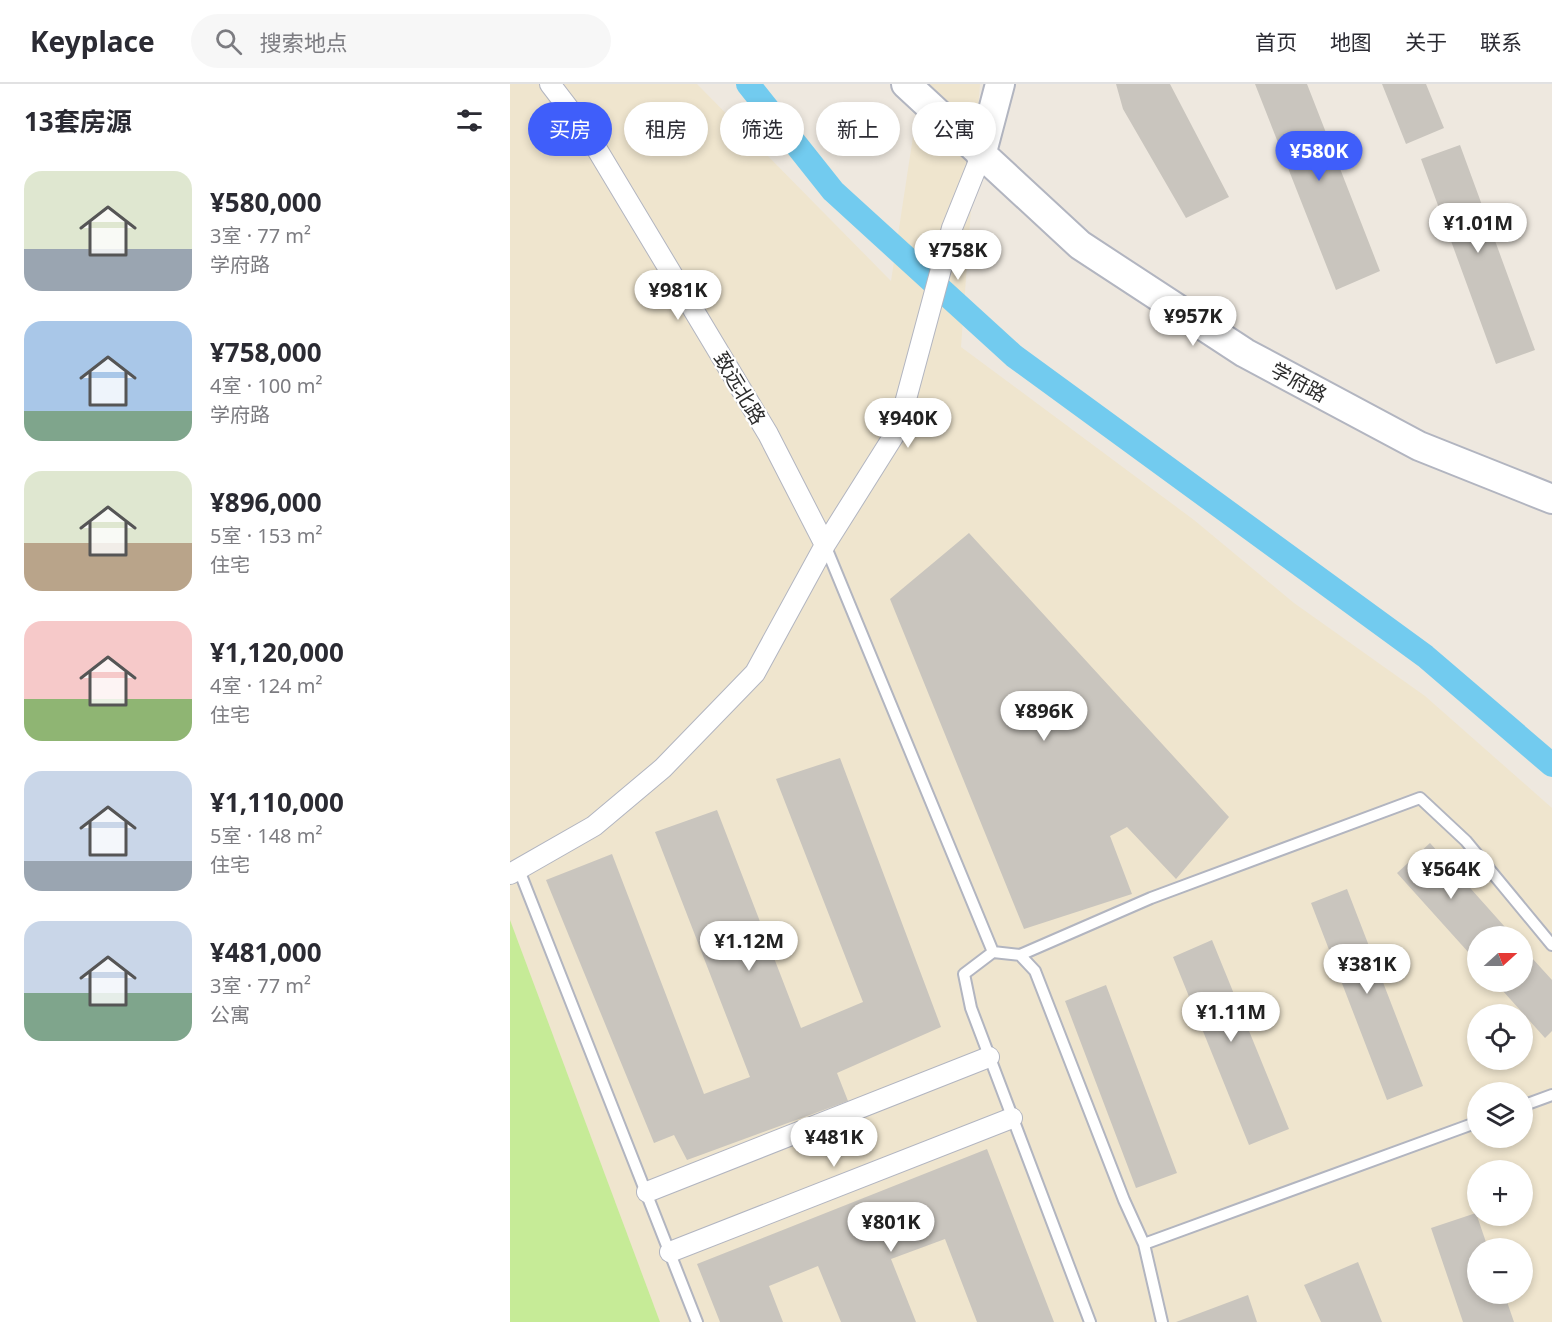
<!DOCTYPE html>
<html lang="zh">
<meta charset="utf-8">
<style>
body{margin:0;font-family:"Noto Sans","Noto Sans SC",sans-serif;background:#f7f7f7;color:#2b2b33;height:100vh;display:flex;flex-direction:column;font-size:22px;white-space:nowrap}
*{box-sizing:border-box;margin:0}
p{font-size:20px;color:#7c7c81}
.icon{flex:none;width:33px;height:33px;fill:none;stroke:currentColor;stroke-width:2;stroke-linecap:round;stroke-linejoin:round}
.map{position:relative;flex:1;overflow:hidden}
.drawer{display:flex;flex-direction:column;background:#fff;width:510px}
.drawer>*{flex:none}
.guide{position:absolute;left:18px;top:18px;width:570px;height:54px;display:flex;gap:12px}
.needle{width:39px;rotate:69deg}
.tools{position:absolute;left:957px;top:842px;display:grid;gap:12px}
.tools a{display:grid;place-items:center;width:66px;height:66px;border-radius:50%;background:#fff;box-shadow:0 3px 9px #0003;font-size:30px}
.price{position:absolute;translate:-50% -51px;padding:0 14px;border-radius:21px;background:#fff;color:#222;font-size:20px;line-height:39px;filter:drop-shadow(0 2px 3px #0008)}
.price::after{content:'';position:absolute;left:50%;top:36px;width:18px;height:14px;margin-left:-9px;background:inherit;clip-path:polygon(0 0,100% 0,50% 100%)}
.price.active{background:#3f5efa;color:#fff}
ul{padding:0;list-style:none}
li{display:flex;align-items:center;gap:18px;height:150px;padding:0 24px}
li span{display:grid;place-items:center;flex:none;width:168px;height:120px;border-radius:18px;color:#555}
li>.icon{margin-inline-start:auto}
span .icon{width:72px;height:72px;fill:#fffc;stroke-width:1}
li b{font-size:26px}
h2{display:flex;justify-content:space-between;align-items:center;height:72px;padding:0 24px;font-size:26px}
.tag{padding:0 21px;border-radius:27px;background:#fff;box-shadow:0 3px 9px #0003;font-size:21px;line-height:54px}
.tag.active{background:#3f5efa;color:#fff}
header{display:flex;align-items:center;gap:36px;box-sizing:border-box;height:84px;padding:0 30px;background:#fff;border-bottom:2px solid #e1e1e2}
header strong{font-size:28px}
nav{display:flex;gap:33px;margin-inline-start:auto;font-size:21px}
.search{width:420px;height:54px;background:#f7f7f7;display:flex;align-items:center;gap:15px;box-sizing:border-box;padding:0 21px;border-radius:33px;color:#7c7c81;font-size:22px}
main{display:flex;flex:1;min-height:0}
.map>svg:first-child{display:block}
</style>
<header>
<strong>Keyplace</strong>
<div class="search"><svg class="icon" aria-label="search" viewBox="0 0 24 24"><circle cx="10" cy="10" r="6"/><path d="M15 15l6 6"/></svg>搜索地点</div>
<nav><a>首页</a><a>地图</a><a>关于</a><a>联系</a></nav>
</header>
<main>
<section class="drawer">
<h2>13套房源<svg class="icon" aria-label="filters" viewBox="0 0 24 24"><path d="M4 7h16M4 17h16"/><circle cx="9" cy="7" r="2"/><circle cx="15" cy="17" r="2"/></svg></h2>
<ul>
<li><span style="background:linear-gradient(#dfe7d0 65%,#9aa5b1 0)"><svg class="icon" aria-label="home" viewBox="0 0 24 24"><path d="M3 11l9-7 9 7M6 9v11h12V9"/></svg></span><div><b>¥580,000</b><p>3室 · 77 m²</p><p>学府路</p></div></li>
<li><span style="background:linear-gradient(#a9c7e8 75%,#7fa58c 0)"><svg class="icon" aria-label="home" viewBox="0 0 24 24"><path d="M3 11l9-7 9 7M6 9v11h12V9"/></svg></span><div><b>¥758,000</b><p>4室 · 100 m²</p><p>学府路</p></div></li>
<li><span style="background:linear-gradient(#dfe7d0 60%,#b9a48a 0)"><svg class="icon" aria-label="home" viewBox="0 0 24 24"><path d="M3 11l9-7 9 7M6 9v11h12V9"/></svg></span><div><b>¥896,000</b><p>5室 · 153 m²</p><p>住宅</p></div></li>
<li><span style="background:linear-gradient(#f6c9c9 65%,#8fb573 0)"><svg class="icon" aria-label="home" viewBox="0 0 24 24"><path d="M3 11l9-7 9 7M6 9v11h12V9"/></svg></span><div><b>¥1,120,000</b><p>4室 · 124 m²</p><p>住宅</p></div></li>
<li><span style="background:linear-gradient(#c9d6e8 75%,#9aa5b1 0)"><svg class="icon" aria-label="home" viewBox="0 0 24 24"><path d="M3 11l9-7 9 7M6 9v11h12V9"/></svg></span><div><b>¥1,110,000</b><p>5室 · 148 m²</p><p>住宅</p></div></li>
<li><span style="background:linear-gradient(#c9d6e8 60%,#7fa58c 0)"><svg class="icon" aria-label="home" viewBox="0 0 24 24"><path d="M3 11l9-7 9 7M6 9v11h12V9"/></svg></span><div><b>¥481,000</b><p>3室 · 77 m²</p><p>公寓</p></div></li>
</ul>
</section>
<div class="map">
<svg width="1042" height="1238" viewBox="0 0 1042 1238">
<rect width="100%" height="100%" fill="#eee8df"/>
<path fill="#efe5ce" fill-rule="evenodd" d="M0 0H187L381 197 411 0H470L451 263 684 436 784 519 915 612 1042 724V1238H0ZM968 852H1012V897H968ZM968 930H1012V975H968ZM968 1008H1012V1053H968ZM968 1086H1012V1131H968ZM968 1164H1012V1209H968Z"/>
<path fill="#c6eb97" d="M0 836 150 1238H0Z"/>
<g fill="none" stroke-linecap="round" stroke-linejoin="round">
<path stroke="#72cbef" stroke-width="24" d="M238 0 323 107 504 272 915 572 1042 681"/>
</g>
<path fill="#c9c5be" d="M606 0H660L719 113 676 134 613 25Z
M745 0H797L870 187 826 206Z
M872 0H916L934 44 896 60Z
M950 61 1025 266 986 280 911 75Z
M459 449 719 733 666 795 617 743 600 752 622 810 514 845 380 515Z
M330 674 431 943 327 989 338 1017 177 1076 164 1051 144 1059 36 796 102 770 194 1010 240 993 145 748 207 726 291 944 353 918 266 695Z
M920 759 1003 852H968V879L887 789Z
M837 805 913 1002 877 1016 801 819Z
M702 856 779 1045 739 1061 663 873Z
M1012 863 1042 896V947L1035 954 984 897H1012Z
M596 901 667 1089 626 1104 555 917Z
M477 1065 544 1238H467L435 1155 381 1175 406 1238H331L308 1182 259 1202 273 1238H210L187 1180Z
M966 1129 978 1164H968V1209H994L1004 1238H953L921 1144Z
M848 1178 872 1238H811L794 1201Z
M738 1211 747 1238H666Z"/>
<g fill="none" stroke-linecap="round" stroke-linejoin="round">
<g stroke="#b2b5c0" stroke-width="14">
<path id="lane" d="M315 461 483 868
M9 786 187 1238
M510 871 641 814 910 714 956 757 1042 861
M1012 1022 1042 1011
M634 1160 968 1038
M580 1238 461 924 454 890 483 868 510 871 525 887 614 1116 634 1160 652 1238"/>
</g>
<g stroke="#b2b5c0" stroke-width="22">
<path id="street" d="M40 0 76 47 258 350 315 461
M0 790 84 742 153 684 245 589 315 461 388 345 442 144 471 72
M137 1108 479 973
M160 1168 502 1034"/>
</g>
<g stroke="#b2b5c0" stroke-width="32">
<path id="secondary" d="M396 0 570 161 735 269 909 362 1042 415
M471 72 490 0"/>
</g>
<use href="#lane" stroke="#fff" stroke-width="10"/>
<use href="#street" stroke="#fff" stroke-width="20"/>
<use href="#secondary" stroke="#fff" stroke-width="28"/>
</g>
<g text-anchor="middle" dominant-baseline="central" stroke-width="4.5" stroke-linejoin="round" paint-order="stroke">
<g font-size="20" fill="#2c2c2c" stroke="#fff">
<text transform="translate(789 298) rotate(28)">学府路</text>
<text transform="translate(230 304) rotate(59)">致远北路</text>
</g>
</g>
</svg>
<div class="tools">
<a><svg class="needle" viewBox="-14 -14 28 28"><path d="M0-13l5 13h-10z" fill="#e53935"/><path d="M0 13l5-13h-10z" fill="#7c7c81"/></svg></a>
<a><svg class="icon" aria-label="locate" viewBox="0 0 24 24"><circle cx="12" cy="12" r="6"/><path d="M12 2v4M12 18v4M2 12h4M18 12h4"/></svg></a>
<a><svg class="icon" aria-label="layers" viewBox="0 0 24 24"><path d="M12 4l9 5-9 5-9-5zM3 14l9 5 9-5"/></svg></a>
<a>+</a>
<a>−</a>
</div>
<b class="price active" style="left:809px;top:98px">¥580K</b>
<b class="price" style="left:968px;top:170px">¥1.01M</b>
<b class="price" style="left:448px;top:197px">¥758K</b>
<b class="price" style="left:168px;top:237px">¥981K</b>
<b class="price" style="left:683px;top:263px">¥957K</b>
<b class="price" style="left:398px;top:365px">¥940K</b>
<b class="price" style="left:534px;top:658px">¥896K</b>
<b class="price" style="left:941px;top:816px">¥564K</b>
<b class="price" style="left:239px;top:888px">¥1.12M</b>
<b class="price" style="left:857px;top:911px">¥381K</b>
<b class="price" style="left:721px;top:959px">¥1.11M</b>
<b class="price" style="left:324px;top:1084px">¥481K</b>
<b class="price" style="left:381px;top:1169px">¥801K</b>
<div class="guide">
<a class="tag active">买房</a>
<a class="tag">租房</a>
<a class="tag">筛选</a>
<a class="tag">新上</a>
<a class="tag">公寓</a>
</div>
</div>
</main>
